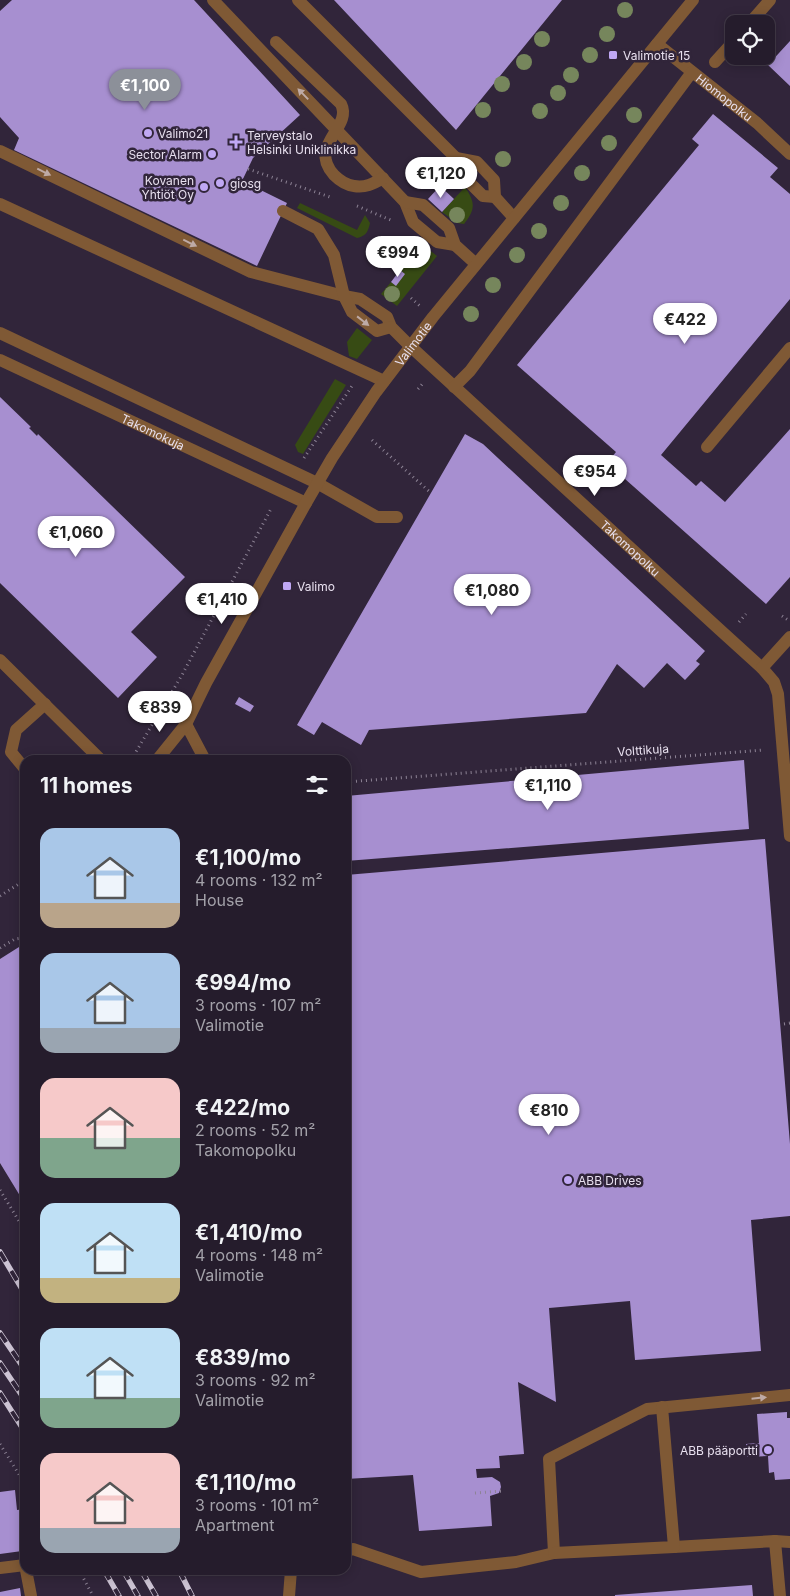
<!DOCTYPE html>
<meta charset="utf-8">
<style>
body{margin:0;font-family:Inter,sans-serif;background:#2d2534;color:#f1f3f6;height:100vh;display:flex;flex-direction:column;font-size:19px;white-space:nowrap}
*{box-sizing:border-box;margin:0}
p{font-size:16px;color:#a3a1a9}
.icon{flex:none;width:28px;height:28px;fill:none;stroke:currentColor;stroke-width:2;stroke-linecap:round;stroke-linejoin:round}
.map{position:relative;flex:1;overflow:hidden}
.sheet{position:absolute;left:20px;top:755px;width:331px;height:820px;display:flex;flex-direction:column;background:#251c2c;border-radius:15px;box-shadow:0 2px 12px #0003,0 0 0 1px #423a48}
.sheet>*{flex:none}
.fabs{position:absolute;left:725px;top:15px;display:grid;gap:10px}
.fabs a{display:grid;place-items:center;width:50px;height:50px;border-radius:10px;background:#251c2c;box-shadow:0 2px 12px #0003,0 0 0 1px #423a48;font-size:25px}
.price{position:absolute;translate:-50% -42px;padding:0 11px;border-radius:18px;background:#fff;color:#222;font-size:16px;line-height:32px;filter:drop-shadow(0 1px 2px #0008)}
.price::after{content:'';position:absolute;left:50%;top:30px;width:15px;height:11px;margin-left:-8px;background:inherit;clip-path:polygon(0 0,100% 0,50% 100%)}
.price.current{background:#8c9099;color:#fff}
ul{padding:0;list-style:none}
li{display:flex;align-items:center;gap:15px;height:125px;padding:0 20px}
li span{display:grid;place-items:center;flex:none;width:140px;height:100px;border-radius:15px;color:#555}
li>.icon{margin-inline-start:auto}
span .icon{width:60px;height:60px;fill:#fffc;stroke-width:1}
li b{font-size:21px}
h2{display:flex;justify-content:space-between;align-items:center;height:60px;padding:0 20px;font-size:21px}
.map>svg:first-child{display:block}
</style>
<div class="map">
<svg width="790" height="1596" viewBox="0 0 790 1596">
<rect width="100%" height="100%" fill="#31253a"/>
<path fill="#374b14" d="M465 187C475 202 476 209 464 224L457 223 442 212Z
M300 203 357 230 365 215 370 223C368 232 366 236 357 238L297 208Z
M422 244 437 256 397 306 381 294 391 282 396 285 400 270Z
M357 328 372 340 357 359 349 356 347 342Z
M335 379 346 385 303 454 298 452 295 445Z"/>
<path fill="#a78fd0" d="M12 0H194L300 115 253 158 242 181 287 203 257 266 14 150 19 138 0 117V11Z
M334 0H562L456 130Z
M790 41V86L768 65Z
M713 114 778 168 770 177 790 194V299L661 455 696 486 701 481 725 502 790 429V577L766 604 607 463 616 452 517 365 699 145 692 139Z
M440 186 454 199 442 212 428 199Z
M400 270 405 274 396 286 391 282Z
M0 397 31 427 29 428 37 436 38 434 185 577 131 632 157 657 118 698 0 583Z
M465 434 483 444 705 651 696 661 700 664 685 680 667 663 644 688 617 664 586 713 369 730 361 745 322 722 314 735 297 725Z
M239 697 254 706 250 712 235 704Z
M744 760 749 829 346 861V796Z
M765 839 790 1144V1216L751 1220 761 1351 635 1360 630 1301 549 1308 556 1402 518 1382 524 1454 499 1456 500 1468 476 1469 477 1478 492 1477 500 1482 501 1487 499 1493 490 1496 492 1526 419 1531 413 1475 346 1479V875Z
M19 947 25 956V1204L0 1163V959Z
M787 1412V1418H790V1479L775 1480 774 1472 769 1473 768 1456 747 1457 746 1444 759 1443 757 1414Z
M15 1490 17 1510 25 1509V1531H20L22 1551 0 1554V1492Z
M752 1585 753 1596H615V1595Z
M20 1588 21 1596H0V1592Z"/>
<g fill="none" stroke-linecap="round" stroke-linejoin="round">
<path stroke="#8d8395" stroke-width="3" stroke-dasharray="1 4" stroke-linecap="butt" d="M248 169 330 197
M357 206 393 221
M411 298 420 306
M418 389 424 382
M372 440 431 493
M304 458 352 386
M782 616 788 620
M739 622 746 614
M131 760 182 675 272 507
M346 782 764 750
M0 896 25 880
M0 948 15 939 22 938 25 945
M784 1024 790 1023
M0 1190 25 1231
M0 1444 25 1484
M753 1451 778 1449
M475 1493 502 1491
M79 1570 93 1596"/>
<g stroke="#7f5935" stroke-width="12">
<path d="M213 0 405 202 413 222 437 242 455 245"/>
<path d="M298 0 456 158 463 176 483 196 495 197"/>
<path d="M749 24 770 0"/>
<path d="M276 42 341 104C353 128 307 145 334 175 339 180 346 185 354 186 365 188 373 184 383 178"/>
<path id="s1" d="M657 44 757 123 790 154"/>
<path d="M715 62 734 41"/>
<path id="s2" d="M0 151 251 272 344 296 360 299 387 317 391 327 410 346 719 629 762 668 774 682 778 694 790 836"/>
<path d="M456 158 477 162 494 180 495 197 514 218"/>
<path d="M405 202 423 205 449 228 455 245 476 264"/>
<path d="M0 204 384 381"/>
<path d="M283 211 318 229 334 255 344 296 352 312 377 331 391 327"/>
<path d="M0 333 317 483 377 517H397"/>
<path id="s3" d="M0 360 306 503"/>
<path d="M454 387 470 371 692 72"/>
<path d="M707 447 790 348"/>
<path d="M0 660 101 760"/>
<path d="M762 668 790 637"/>
<path d="M186 724 205 760"/>
<path id="s4" d="M157 760 186 724 206 683 306 503 332 458 376 392 433 317 693 0"/>
<path d="M25 769 11 752 16 730 45 704"/>
<path d="M775 1541 790 1542"/>
<path d="M674 1547 775 1541 780 1596"/>
<path d="M346 1551 353 1549 421 1572 516 1562 554 1553 549 1459 647 1409 790 1395"/>
<path d="M554 1553 674 1547 662 1407"/>
<path d="M0 1568 25 1565"/>
<path d="M26 1570 31 1596"/>
<path d="M289 1596 291 1570"/>
</g>
<g stroke="#cdc4d4" stroke-width="5.5">
<path id="rail" d="M0 1252 25 1294
M0 1333 25 1370
M0 1363 25 1400
M0 1393 25 1432
M104 1570 119 1596
M123 1570 138 1596
M141 1570 156 1596
M179 1570 192 1596"/>
</g>
<use href="#rail" stroke="#31253a" stroke-width="4" stroke-dasharray="11" stroke-linecap="butt"/>
</g>
<g fill="#76865c">
<circle cx="625" cy="10" r="8"/>
<circle cx="607" cy="34" r="8"/>
<circle cx="542" cy="39" r="8"/>
<circle cx="590" cy="55" r="8"/>
<circle cx="524" cy="62" r="8"/>
<circle cx="571" cy="75" r="8"/>
<circle cx="502" cy="84" r="8"/>
<circle cx="558" cy="93" r="8"/>
<circle cx="483" cy="110" r="8"/>
<circle cx="540" cy="111" r="8"/>
<circle cx="634" cy="115" r="8"/>
<circle cx="609" cy="143" r="8"/>
<circle cx="503" cy="159" r="8"/>
<circle cx="582" cy="173" r="8"/>
<circle cx="561" cy="203" r="8"/>
<circle cx="457" cy="215" r="8"/>
<circle cx="539" cy="231" r="8"/>
<circle cx="517" cy="255" r="8"/>
<circle cx="493" cy="285" r="8"/>
<circle cx="392" cy="294" r="8"/>
<circle cx="471" cy="314" r="8"/>
</g>
<defs><path id="oneway-solid" d="M-6-.8H1V-3.2L6.5 0L1 3.2V.8H-6Z" transform="scale(1.25)"/></defs>
<g fill="#beaaa5">
<use href="#oneway-solid" transform="translate(303 94) rotate(-134)"/>
<use href="#oneway-solid" transform="translate(44 172) rotate(26)"/>
<use href="#oneway-solid" transform="translate(190 243) rotate(26)"/>
<use href="#oneway-solid" transform="translate(363 321) rotate(38)"/>
<use href="#oneway-solid" transform="translate(759 1398) rotate(-6)"/>
</g>
<g fill="#c0a8f4" stroke="#31253a" stroke-width="2">
<rect x="608" y="50" width="10" height="10" rx="2.5"/>
<circle cx="148" cy="133" r="5"/>
<path d="M233.5 134.5h5v5h5v5h-5v5h-5v-5h-5v-5h5z"/>
<circle cx="212" cy="154" r="5"/>
<circle cx="220" cy="183" r="5"/>
<circle cx="204" cy="187" r="5"/>
<rect x="282" y="581" width="10" height="10" rx="2.5"/>
<circle cx="568" cy="1180" r="5"/>
<circle cx="768" cy="1450" r="5"/>
</g>
<g text-anchor="middle" dominant-baseline="central" stroke-width="5" stroke-linejoin="round" paint-order="stroke">
<g font-size="12" fill="#e8e0ef" stroke="#31253a" text-anchor="start">
<text x="623" y="55">Valimotie 15</text>
<text x="158" y="133">Valimo21</text>
<text x="247" y="135">Terveystalo<tspan x="247" dy="14">Helsinki Uniklinikka</tspan></text>
<text x="202" y="154" text-anchor="end">Sector Alarm</text>
<text x="194" y="180" text-anchor="end">Kovanen<tspan x="194" dy="14">Yhtiöt Oy</tspan></text>
<text x="230" y="183">giosg</text>
<text x="297" y="586">Valimo</text>
<text x="578" y="1180">ABB Drives</text>
<text x="758" y="1450" text-anchor="end">ABB pääportti</text>
</g>
<g font-size="12" fill="#e8e0ef" stroke="#31253a">
<text stroke="none"><textPath href="#s1" startOffset="86">Hiomopolku</textPath></text>
<text stroke="none"><textPath href="#s4" startOffset="490">Valimotie</textPath></text>
<text stroke="none"><textPath href="#s3" startOffset="169">Takomokuja</textPath></text>
<text stroke="none"><textPath href="#s2" startOffset="760">Takomopolku</textPath></text>
<text transform="translate(643 750) rotate(-4)">Volttikuja</text>
</g>
</g>
</svg>
<div class="fabs">
<a><svg class="icon" aria-label="locate" viewBox="0 0 24 24"><circle cx="12" cy="12" r="6"/><path d="M12 2v4M12 18v4M2 12h4M18 12h4"/></svg></a>
</div>
<b class="price current" style="left:145px;top:111px">€1,100</b>
<b class="price" style="left:441px;top:199px">€1,120</b>
<b class="price" style="left:398px;top:278px">€994</b>
<b class="price" style="left:685px;top:345px">€422</b>
<b class="price" style="left:595px;top:497px">€954</b>
<b class="price" style="left:76px;top:558px">€1,060</b>
<b class="price" style="left:492px;top:616px">€1,080</b>
<b class="price" style="left:222px;top:625px">€1,410</b>
<b class="price" style="left:160px;top:733px">€839</b>
<b class="price" style="left:548px;top:811px">€1,110</b>
<b class="price" style="left:549px;top:1136px">€810</b>
<section class="sheet">
<h2>11 homes<svg class="icon" aria-label="filters" viewBox="0 0 24 24"><path d="M4 7h16M4 17h16"/><circle cx="9" cy="7" r="2"/><circle cx="15" cy="17" r="2"/></svg></h2>
<ul>
<li><span style="background:linear-gradient(#a9c7e8 75%,#b9a48a 0)"><svg class="icon" aria-label="home" viewBox="0 0 24 24"><path d="M3 11l9-7 9 7M6 9v11h12V9"/></svg></span><div><b>€1,100/mo</b><p>4 rooms · 132 m²</p><p>House</p></div></li>
<li><span style="background:linear-gradient(#a9c7e8 75%,#9aa5b1 0)"><svg class="icon" aria-label="home" viewBox="0 0 24 24"><path d="M3 11l9-7 9 7M6 9v11h12V9"/></svg></span><div><b>€994/mo</b><p>3 rooms · 107 m²</p><p>Valimotie</p></div></li>
<li><span style="background:linear-gradient(#f6c9c9 60%,#7fa58c 0)"><svg class="icon" aria-label="home" viewBox="0 0 24 24"><path d="M3 11l9-7 9 7M6 9v11h12V9"/></svg></span><div><b>€422/mo</b><p>2 rooms · 52 m²</p><p>Takomopolku</p></div></li>
<li><span style="background:linear-gradient(#bfe0f5 75%,#c2b280 0)"><svg class="icon" aria-label="home" viewBox="0 0 24 24"><path d="M3 11l9-7 9 7M6 9v11h12V9"/></svg></span><div><b>€1,410/mo</b><p>4 rooms · 148 m²</p><p>Valimotie</p></div></li>
<li><span style="background:linear-gradient(#bfe0f5 70%,#7fa58c 0)"><svg class="icon" aria-label="home" viewBox="0 0 24 24"><path d="M3 11l9-7 9 7M6 9v11h12V9"/></svg></span><div><b>€839/mo</b><p>3 rooms · 92 m²</p><p>Valimotie</p></div></li>
<li><span style="background:linear-gradient(#f6c9c9 75%,#9aa5b1 0)"><svg class="icon" aria-label="home" viewBox="0 0 24 24"><path d="M3 11l9-7 9 7M6 9v11h12V9"/></svg></span><div><b>€1,110/mo</b><p>3 rooms · 101 m²</p><p>Apartment</p></div></li>
</ul>
</section>
</div>
